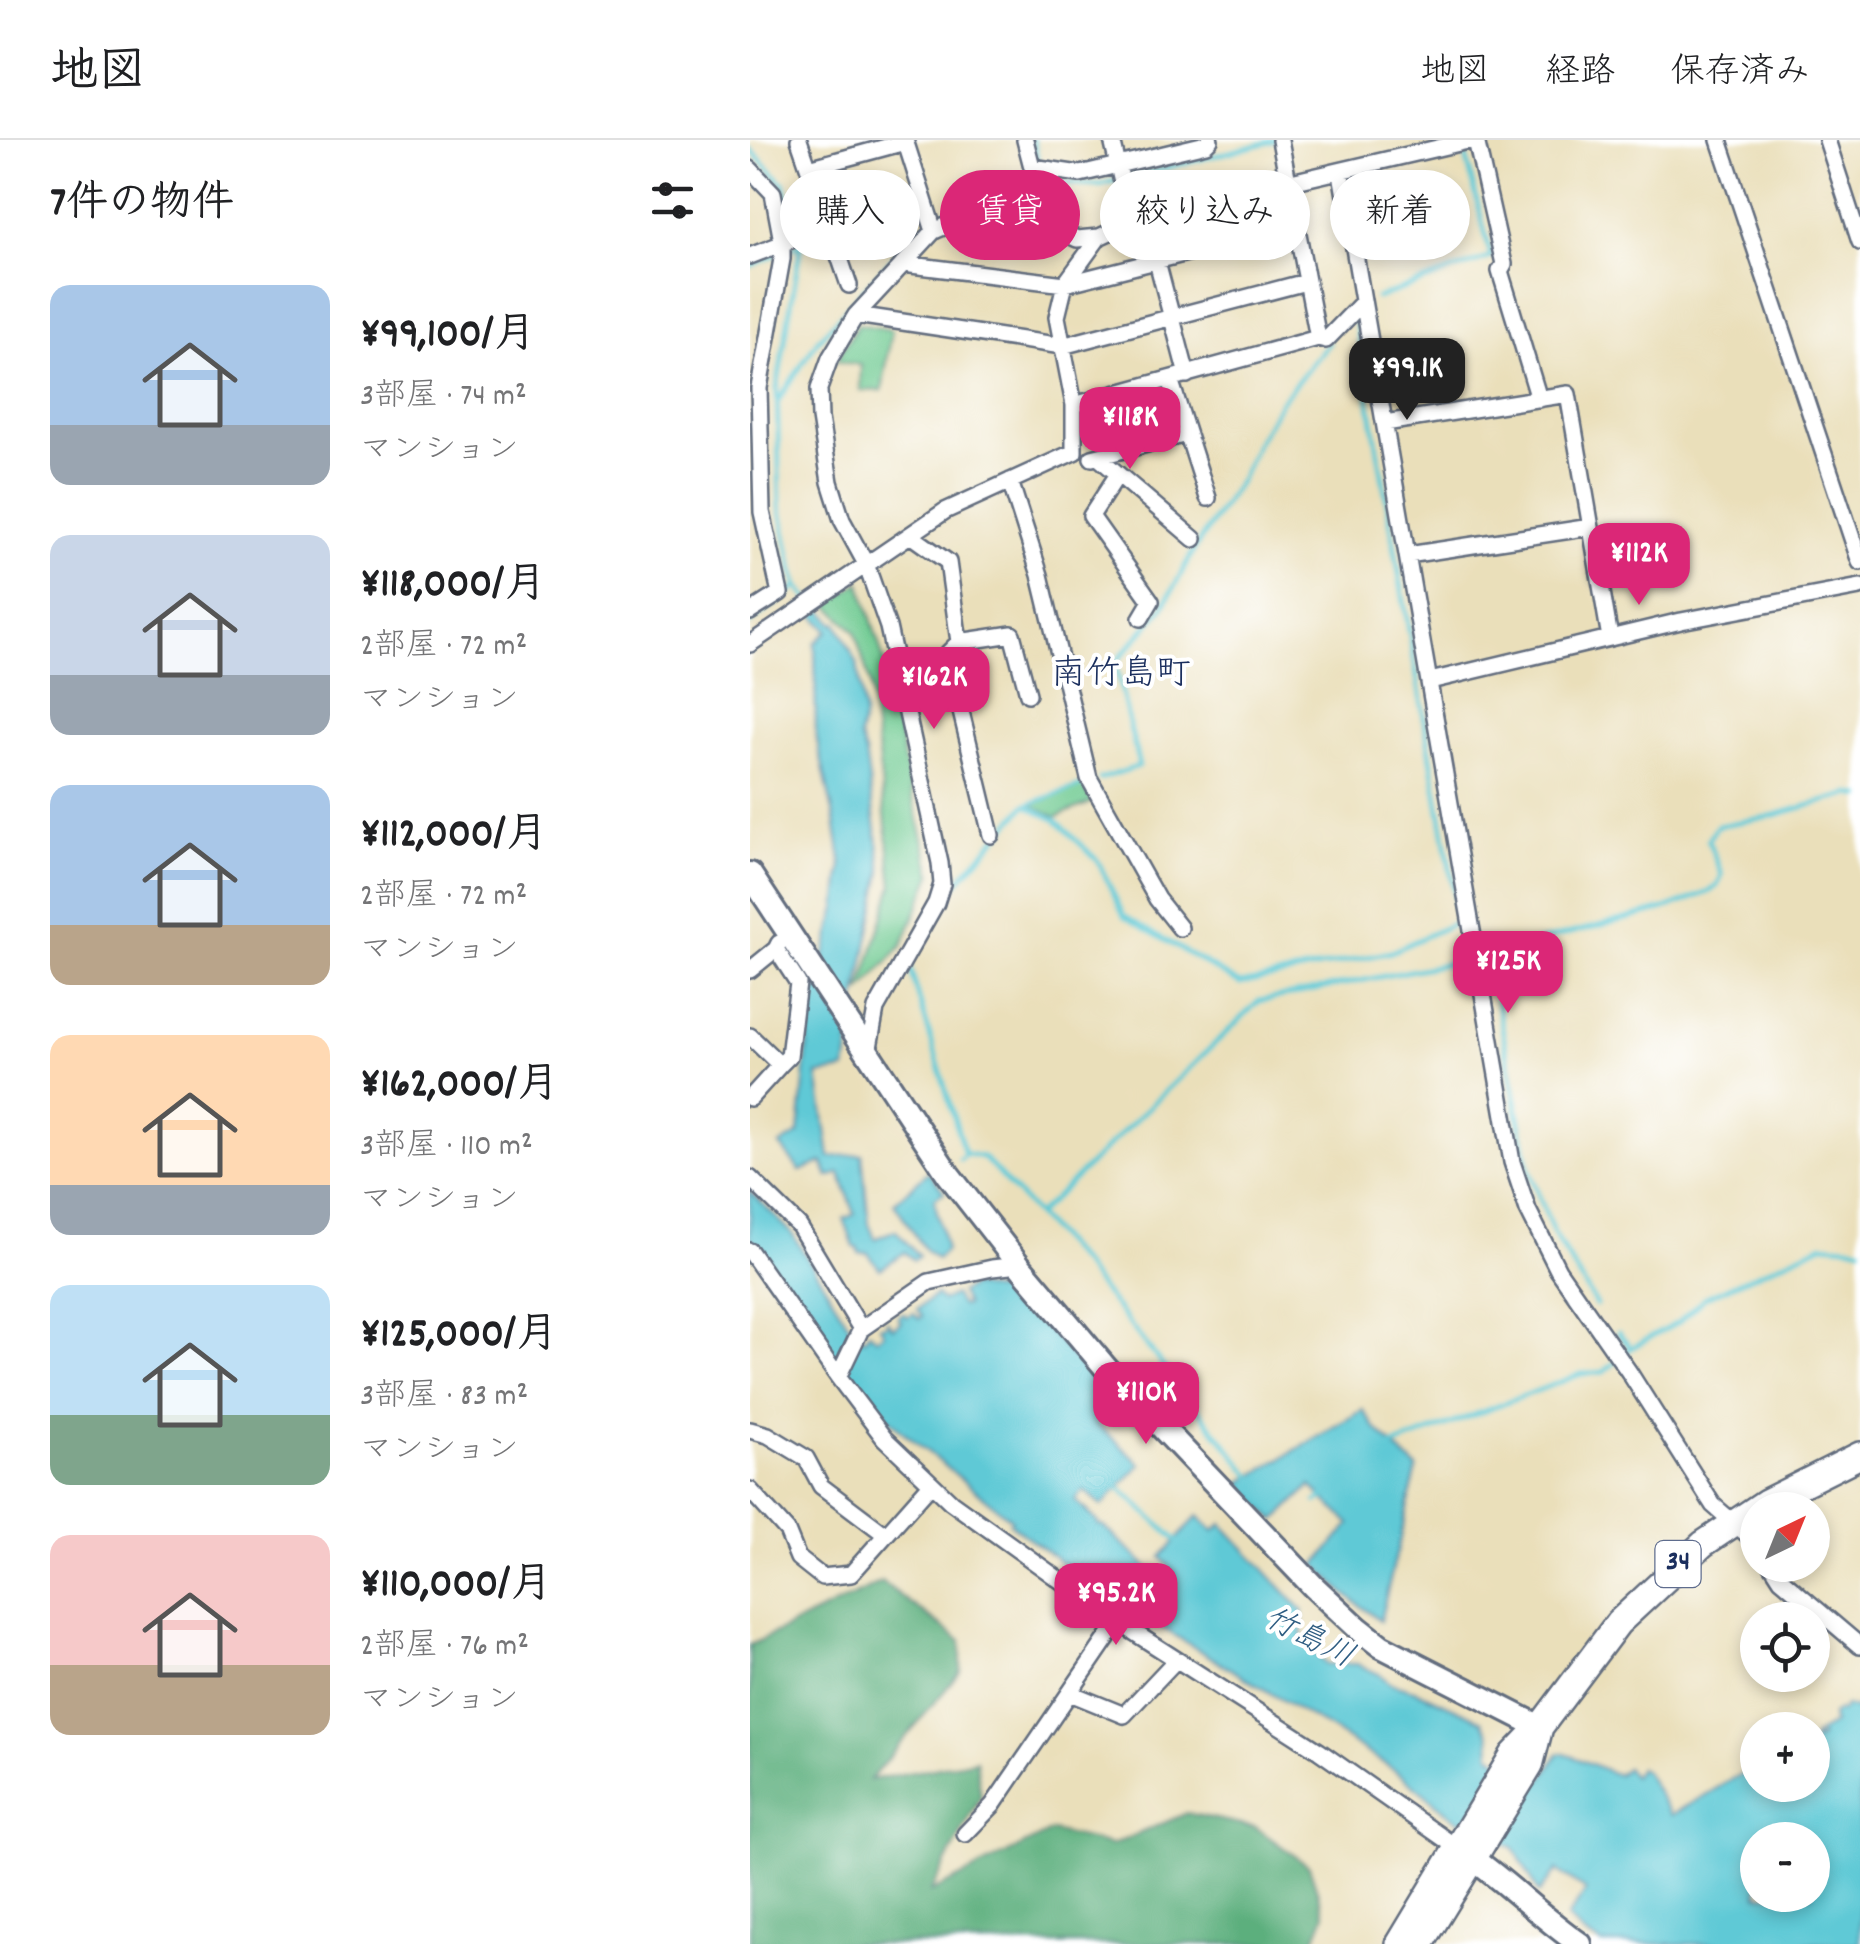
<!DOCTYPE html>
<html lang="ja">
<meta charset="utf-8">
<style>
body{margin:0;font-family:Dekko,"Klee One",sans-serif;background:#f2f2f2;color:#202124;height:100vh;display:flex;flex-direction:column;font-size:38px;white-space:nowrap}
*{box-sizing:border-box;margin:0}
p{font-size:32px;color:#757577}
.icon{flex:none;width:55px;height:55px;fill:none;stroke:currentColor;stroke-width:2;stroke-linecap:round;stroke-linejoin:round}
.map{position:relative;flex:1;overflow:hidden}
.side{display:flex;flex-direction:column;background:#fff;width:750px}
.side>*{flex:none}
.banner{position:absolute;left:30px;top:30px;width:930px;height:90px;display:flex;gap:20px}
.needle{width:65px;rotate:43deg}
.controls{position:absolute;left:990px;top:1352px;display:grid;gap:20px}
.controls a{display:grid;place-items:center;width:90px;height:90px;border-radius:50%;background:#fff;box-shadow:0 5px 15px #0003;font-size:50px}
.price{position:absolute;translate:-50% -85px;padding:0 22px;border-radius:20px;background:#db2777;color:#fff;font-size:32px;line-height:65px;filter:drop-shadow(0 2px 5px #0008)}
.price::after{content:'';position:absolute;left:50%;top:60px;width:30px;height:22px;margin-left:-15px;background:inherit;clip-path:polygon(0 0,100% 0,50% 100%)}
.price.on{background:#222;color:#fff}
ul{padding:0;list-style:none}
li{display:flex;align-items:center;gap:30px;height:250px;padding:0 50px}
li span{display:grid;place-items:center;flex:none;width:280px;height:200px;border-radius:20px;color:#555}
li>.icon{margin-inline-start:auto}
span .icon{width:120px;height:120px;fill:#fffc;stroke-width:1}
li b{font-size:42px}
h2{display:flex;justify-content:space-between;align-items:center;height:120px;padding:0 50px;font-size:42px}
.tag{padding:0 35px;border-radius:45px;background:#fff;box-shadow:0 5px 15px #0003;font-size:35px;line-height:90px}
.tag.on{background:#db2777;color:#fff}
header{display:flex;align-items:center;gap:60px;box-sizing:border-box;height:140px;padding:0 50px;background:#fff;border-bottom:2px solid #e0e0e0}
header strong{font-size:48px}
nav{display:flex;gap:55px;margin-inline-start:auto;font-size:35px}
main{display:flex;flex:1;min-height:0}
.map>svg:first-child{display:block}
</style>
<header>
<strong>地図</strong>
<nav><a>地図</a><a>経路</a><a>保存済み</a></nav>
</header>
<main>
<section class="side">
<h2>7件の物件<svg class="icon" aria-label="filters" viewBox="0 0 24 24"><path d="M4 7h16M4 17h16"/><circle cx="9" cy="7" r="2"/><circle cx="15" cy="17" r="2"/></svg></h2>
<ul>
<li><span style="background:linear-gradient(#a9c7e8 70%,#9aa5b1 0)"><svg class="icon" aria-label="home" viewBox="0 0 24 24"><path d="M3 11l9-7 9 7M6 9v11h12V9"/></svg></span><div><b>¥99,100/月</b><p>3部屋 · 74 m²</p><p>マンション</p></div></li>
<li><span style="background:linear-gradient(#c9d6e8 70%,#9aa5b1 0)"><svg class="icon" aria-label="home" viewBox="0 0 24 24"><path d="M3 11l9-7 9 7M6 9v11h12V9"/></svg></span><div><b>¥118,000/月</b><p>2部屋 · 72 m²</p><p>マンション</p></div></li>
<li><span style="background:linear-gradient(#a9c7e8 70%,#b9a48a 0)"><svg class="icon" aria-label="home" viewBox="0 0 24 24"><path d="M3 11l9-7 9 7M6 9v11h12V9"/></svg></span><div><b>¥112,000/月</b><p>2部屋 · 72 m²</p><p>マンション</p></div></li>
<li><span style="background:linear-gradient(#ffd9b3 75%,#9aa5b1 0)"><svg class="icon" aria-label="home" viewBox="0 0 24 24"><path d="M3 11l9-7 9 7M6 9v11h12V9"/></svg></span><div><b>¥162,000/月</b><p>3部屋 · 110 m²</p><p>マンション</p></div></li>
<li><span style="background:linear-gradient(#bfe0f5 65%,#7fa58c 0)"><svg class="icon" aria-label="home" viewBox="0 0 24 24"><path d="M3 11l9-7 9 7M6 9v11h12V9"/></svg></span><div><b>¥125,000/月</b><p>3部屋 · 83 m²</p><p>マンション</p></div></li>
<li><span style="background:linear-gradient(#f6c9c9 65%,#b9a48a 0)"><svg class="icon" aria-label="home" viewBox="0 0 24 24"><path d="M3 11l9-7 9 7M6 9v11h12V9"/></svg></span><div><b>¥110,000/月</b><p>2部屋 · 76 m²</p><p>マンション</p></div></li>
</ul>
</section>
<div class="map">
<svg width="1110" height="1804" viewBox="0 0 1110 1804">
<rect width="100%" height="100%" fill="#fff"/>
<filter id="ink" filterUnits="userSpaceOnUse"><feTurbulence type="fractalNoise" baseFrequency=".01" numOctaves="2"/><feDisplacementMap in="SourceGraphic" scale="20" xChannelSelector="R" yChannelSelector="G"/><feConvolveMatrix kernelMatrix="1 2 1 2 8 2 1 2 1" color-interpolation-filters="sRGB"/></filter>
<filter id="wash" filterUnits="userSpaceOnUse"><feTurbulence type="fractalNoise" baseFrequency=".0048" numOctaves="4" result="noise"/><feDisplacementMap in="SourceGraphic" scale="40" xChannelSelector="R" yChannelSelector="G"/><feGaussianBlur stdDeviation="2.25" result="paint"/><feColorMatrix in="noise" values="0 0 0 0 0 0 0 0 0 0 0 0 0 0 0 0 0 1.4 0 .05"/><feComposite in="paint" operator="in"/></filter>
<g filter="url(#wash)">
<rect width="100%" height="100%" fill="#eadfba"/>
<path fill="#71cb93" stroke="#467d78" stroke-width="2.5" d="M108 184 142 190 132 251 110 250 111 225 86 221Z
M110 442 137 531 158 639 182 734 152 806 110 853 143 745 120 544 105 492 78 464Z
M333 645 342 662 306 677 281 665Z"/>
<path fill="#5caf7d" stroke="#3c6f6e" stroke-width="2.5" d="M132 1442 211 1501V1531L120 1640 226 1620 231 1656 181 1752 302 1691 362 1705 437 1673 505 1687 559 1726 575 1774 563 1804H0V1505Z"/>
<path fill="#5ec9d6" stroke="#3c7c9a" stroke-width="2.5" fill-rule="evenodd" d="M70 466 84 484 87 483 107 523 114 575 109 597 115 613 132 731 106 861 96 930 68 935 80 1017 112 1014 119 1084 125 1099 145 1090 169 1116 164 1120 155 1112 130 1129 118 1113H109L108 1108 104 1107 94 1079 105 1074 90 1033 78 1037 73 1022 50 1031 30 1005 49 994 61 868 87 768 92 725 85 681 66 596 65 503 78 491 61 472Z
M179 1031 194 1052 184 1059 196 1110 187 1119 176 1111 144 1063Z
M0 1051 41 1092 101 1188 114 1199 119 1192 127 1198 134 1193 130 1186 137 1184V1181L143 1188 151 1182 148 1177 153 1173 157 1177 164 1173 169 1179 172 1176 167 1169 186 1155 192 1161 204 1155 211 1166 216 1165 210 1153 222 1146 257 1153 274 1163 350 1247 346 1283 391 1324 352 1366 334 1350 325 1360 348 1382V1385L353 1386 415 1443 425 1433 411 1417 448 1376 464 1391 472 1384 552 1470 553 1501 576 1524H607L629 1534 640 1543 667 1551 732 1580 740 1595 741 1614 789 1644 809 1613C816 1613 856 1630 867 1635L876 1628 883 1636 889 1628 895 1632 921 1675 986 1637 1007 1628 1008 1645H1062L1063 1597 1065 1595 1067 1600 1071 1597 1067 1593 1083 1584 1082 1575 1088 1570 1091 1572 1095 1566 1110 1570V1804H853L834 1795 817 1778 836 1751 807 1730 789 1753 764 1708 704 1678 650 1634 595 1598 404 1483 360 1443 351 1452 259 1383 261 1379 152 1291 124 1264 110 1243 82 1217 0 1096ZM1008 1700H1062V1755H1008Z
M613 1270 625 1288 667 1328 630 1481 594 1453 566 1425 600 1384 561 1346 525 1381 490 1343Z"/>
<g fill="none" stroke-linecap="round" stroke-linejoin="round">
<path stroke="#5ec9d6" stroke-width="5" d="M283 0 287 17
M0 9 34 44 51 104 27 249 30 366 44 434 48 446 60 461
M185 78 210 65 277 41 349 45 527 0
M0 126 51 104
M627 158 741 117 715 12
M29 260 67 201 172 86
M0 483 48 446
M350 639 389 626 365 523 412 469 445 408 490 340 508 300 531 261 579 203
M276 665 306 680 348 721 374 776 490 844 641 812 709 781 605 178
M205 745 276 665 333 645
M161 821 159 824 215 1015
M210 1019 217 1014 233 1017 327 1119 504 1339
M287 1075 509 861 715 820
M846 1165 803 1092 779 1030 738 814 915 769 959 752 967 746 972 735 958 700 967 686 1017 677 1101 654 1110 656
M868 1193 881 1208
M640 1307 831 1234 854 1232 881 1208 929 1182 954 1158 1073 1104 1110 1107
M365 1344 431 1404
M567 1362 577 1355"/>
</g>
</g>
<g filter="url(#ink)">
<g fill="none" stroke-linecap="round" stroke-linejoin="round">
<g stroke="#636d7e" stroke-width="20">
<path id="street" d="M49 0 99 145
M155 0 184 91
M275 0 282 27 330 34 456 4 460 0
M362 0 381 81
M726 0 754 124 750 131 789 259
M969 0 1110 422
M1077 0 1110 102
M59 28 155 2
M0 29 23 53 32 101V119L9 248 12 372 30 453 0 472
M591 33 762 1022 778 1070 808 1130 879 1232 963 1365 1008 1404
M395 76 437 235
M0 116 80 85 172 60
M153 124 315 144 544 86
M106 175 312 206 556 142
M568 198 576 200 613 162
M420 239 458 358
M324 265 568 198 530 0
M635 283 818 254 860 498
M348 317 444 399
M342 318 437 294
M368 334 341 376 401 461 391 478
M260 341 290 435 339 638 407 759 430 788
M160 395 198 422 209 502 197 514 241 695
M658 415 841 387
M209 502 262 494 278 554
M0 504 195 371 324 312V265L307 177 315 144 349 97
M680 541 931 481 1110 447
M26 809 48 843 39 916 30 925
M0 830 26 809 29 803
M0 896 30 925 0 958
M118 913 126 869 186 763 192 744 190 723 138 487 116 424 92 380 80 342 70 278 69 249 80 218 106 175 184 91 217 77 306 89 327 99 349 97 395 76 722 0
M0 1038 49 1086 111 1189
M0 1111 88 1237 111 1189 179 1142 242 1128 269 1125
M88 1237 134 1298 201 1362 368 1482 569 1611 709 1709
M0 1290 18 1295 56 1318 71 1346 136 1395
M0 1350 37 1391 48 1418 72 1437 101 1434 180 1345
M1022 1425 1031 1439 1110 1506
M320 1553 374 1575 426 1520
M215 1694 243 1665 368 1482"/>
</g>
<g stroke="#636d7e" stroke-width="28">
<path id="secondary" d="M0 734 198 1034 269 1125 361 1234 564 1447 608 1488 631 1506 790 1587
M712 1711C754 1739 788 1775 830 1804"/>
</g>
<g stroke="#636d7e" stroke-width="30">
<path id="primary" d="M649 1804 763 1615 790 1587 868 1483 953 1404 1016 1362 1110 1315
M671 1804 780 1626 789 1591"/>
</g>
<use href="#street" stroke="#fff" stroke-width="15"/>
<use href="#secondary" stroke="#fff" stroke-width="22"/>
<use href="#primary" stroke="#fff" stroke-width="25"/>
</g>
</g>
<g text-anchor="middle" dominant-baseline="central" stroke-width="8" stroke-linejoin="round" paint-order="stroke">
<rect fill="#fff" stroke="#5f6d8e" stroke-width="2.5" x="905.5" y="1401" width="45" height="46" rx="8"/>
<g font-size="28" font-weight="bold" fill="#1b2f5e">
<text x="928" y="1424">34</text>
</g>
<g font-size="32" font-style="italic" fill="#2f5d82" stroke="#fff">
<text transform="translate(558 1500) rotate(27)">竹島川</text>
</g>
<g font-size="35" fill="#1b2f5e" stroke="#fff">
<text x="371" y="536">南竹島町</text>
</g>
</g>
</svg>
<div class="controls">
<a><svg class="needle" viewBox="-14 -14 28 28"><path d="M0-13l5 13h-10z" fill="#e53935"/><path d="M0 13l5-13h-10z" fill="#757577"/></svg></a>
<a><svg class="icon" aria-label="locate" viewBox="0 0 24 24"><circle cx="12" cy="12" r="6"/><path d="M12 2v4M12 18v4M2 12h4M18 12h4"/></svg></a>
<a>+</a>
<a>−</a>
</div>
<b class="price on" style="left:657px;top:283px">¥99.1K</b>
<b class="price" style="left:380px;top:332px">¥118K</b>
<b class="price" style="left:889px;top:468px">¥112K</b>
<b class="price" style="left:184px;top:592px">¥162K</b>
<b class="price" style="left:758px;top:876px">¥125K</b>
<b class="price" style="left:396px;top:1307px">¥110K</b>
<b class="price" style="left:366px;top:1508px">¥95.2K</b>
<div class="banner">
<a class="tag">購入</a>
<a class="tag on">賃貸</a>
<a class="tag">絞り込み</a>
<a class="tag">新着</a>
</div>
</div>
</main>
